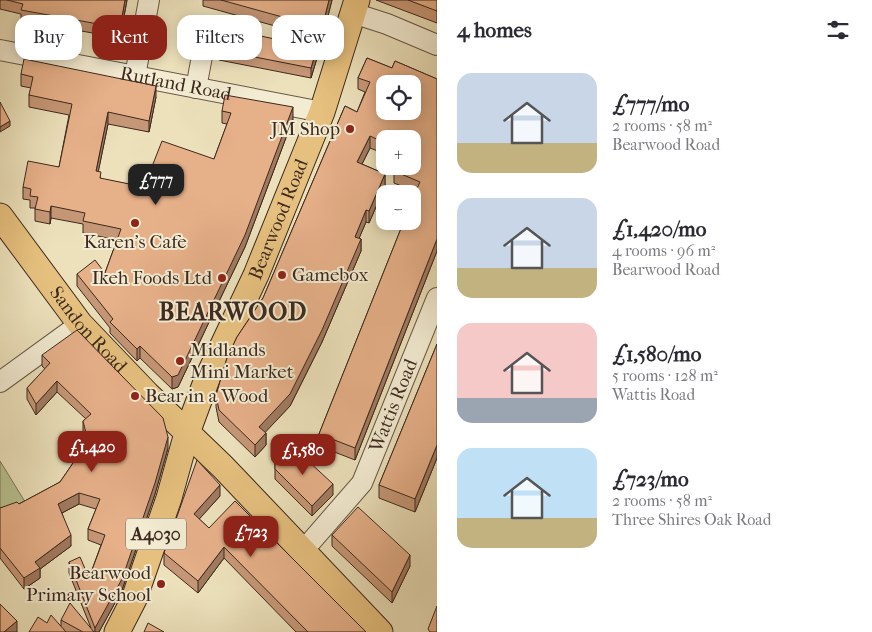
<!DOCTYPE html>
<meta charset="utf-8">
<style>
body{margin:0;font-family:"IM FELL French Canon",serif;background:#f2f2f3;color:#2b2b33;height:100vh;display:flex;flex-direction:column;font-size:19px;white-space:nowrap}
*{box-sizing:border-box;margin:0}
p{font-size:16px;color:#7c7c81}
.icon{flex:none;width:28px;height:28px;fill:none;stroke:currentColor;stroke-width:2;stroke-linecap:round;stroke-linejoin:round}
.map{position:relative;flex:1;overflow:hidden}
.drawer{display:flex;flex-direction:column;background:#fff;width:435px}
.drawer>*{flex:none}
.banner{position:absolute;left:15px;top:15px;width:346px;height:45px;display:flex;gap:10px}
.buttons{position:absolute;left:376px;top:75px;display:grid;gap:10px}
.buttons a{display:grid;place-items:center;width:45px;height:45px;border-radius:10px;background:#fff;box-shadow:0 2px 12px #0003;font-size:25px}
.price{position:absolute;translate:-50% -42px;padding:0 11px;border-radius:10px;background:#8f2418;color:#fff;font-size:16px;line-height:32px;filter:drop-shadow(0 1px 2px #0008)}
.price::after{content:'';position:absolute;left:50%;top:30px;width:15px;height:11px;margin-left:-8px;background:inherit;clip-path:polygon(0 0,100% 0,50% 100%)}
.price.selected{background:#222;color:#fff}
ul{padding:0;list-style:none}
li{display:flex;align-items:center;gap:15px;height:125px;padding:0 20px}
li span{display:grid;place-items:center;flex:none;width:140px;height:100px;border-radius:15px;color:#555}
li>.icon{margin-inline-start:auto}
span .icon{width:60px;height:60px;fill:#fffc;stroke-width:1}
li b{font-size:21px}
h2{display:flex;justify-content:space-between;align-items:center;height:60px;padding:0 20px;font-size:21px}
.tag{padding:0 18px;border-radius:15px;background:#fff;box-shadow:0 2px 12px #0003;font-size:18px;line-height:45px}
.tag.selected{background:#8f2418;color:#fff}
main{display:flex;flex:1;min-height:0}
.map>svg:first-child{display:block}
</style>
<main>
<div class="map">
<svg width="437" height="632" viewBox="0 0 437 632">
<rect width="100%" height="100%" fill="#ece1bb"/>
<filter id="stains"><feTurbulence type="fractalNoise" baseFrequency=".004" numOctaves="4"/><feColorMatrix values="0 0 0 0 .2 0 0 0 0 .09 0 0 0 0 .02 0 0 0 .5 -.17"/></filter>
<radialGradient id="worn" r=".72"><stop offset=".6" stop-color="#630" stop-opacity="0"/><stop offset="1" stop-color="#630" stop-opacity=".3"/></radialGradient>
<path fill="#b8c290" stroke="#7a7658" d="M0 461 27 505 0 515Z"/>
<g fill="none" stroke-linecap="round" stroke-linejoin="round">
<g stroke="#685746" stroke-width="22">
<g id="minor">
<path d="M353 13 387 24 437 45"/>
<path id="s1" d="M0 50 322 112"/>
<path d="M135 76 149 0"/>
<path d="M196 88 207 30"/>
<path d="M0 382 80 324"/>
<path id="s2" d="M302 552 362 483 437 298"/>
</g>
</g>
<g stroke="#3c291f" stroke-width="27">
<g id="major">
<path id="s3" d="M0 216 80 324 147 394 223 467 380 632"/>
<path id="s4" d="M117 632 134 599 169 498 187 433 207 379 256 275 322 112 357 0"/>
</g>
</g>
<use href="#minor" stroke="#f3ecd3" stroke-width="20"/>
<use href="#major" stroke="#e6c07e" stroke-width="25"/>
</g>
<path fill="#c69776" stroke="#3c291f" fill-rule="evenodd" d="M0 0H127L120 38 21 20V14L0 9Z
M203 0H332L322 39 203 6Z
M376 0H437V23Z
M219 50 317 58 311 78 219 60Z
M367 58 392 68 395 61 437 79V251L355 460 319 446V434L404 221H412V199L416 192 394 183V171L396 166H412V139H385V154L370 148 362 164 385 174V186L369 223 366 222 359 238 361 239V251L322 342 290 406 265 432 266 433V445L255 457 219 422 216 407V395L227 358 237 337 263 298 345 106 357 112 365 92 358 89V78ZM385 84H412V111H385Z
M21 74 156 97 149 132 108 124 98 172 101 179 144 187 214 159 227 124 222 123V111L293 119 245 247 178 387 172 389 140 358 137 361 110 333V328L77 286V274L105 273 117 240 83 233V224L51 218 50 224 35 221V208H30V200L23 199V187L59 167 69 115 29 107V95L31 88 21 86Z
M437 344V458L415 512 379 498V485Z
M42 355 168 448 155 494 122 590 99 632H29L47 623 61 626V620L91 628 69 573V562L89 578 101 545 88 540V529L96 509 79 504 62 513 71 546 40 569V578L24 589 0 558V508L19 504 60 482 86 444 83 432V421L86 419 57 392 36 415 27 399V388L45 369 42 366Z
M275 463 333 495 312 516 275 479Z
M220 496 199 519 209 528 366 632H296L224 558 198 593 164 565V553Z
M332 535 410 566 392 603 332 546Z"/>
<path fill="#a17b60" stroke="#3c291f" d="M125 0H127L120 38V28Z
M329 0H332L322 39V28Z
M317 48V58L311 78V68Z
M156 86V97L149 132V121Z
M293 107V119L245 247 178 387 172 389V377Z
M108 112V124L96 183V171Z
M10 121V126L0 132V127Z
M370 136V148L357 174V162Z
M385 174V186L369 223V211Z
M51 206V218L50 224V212Z
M366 210V222L355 248V237Z
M361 239V251L322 342 290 406 259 439V427Z
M437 239V251L355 460V448Z
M140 346V358L137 361V349Z
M57 381V392L36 415V404Z
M266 433V445L255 457V445Z
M168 437V448L155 494 122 590 99 632H95V628Z
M437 445V458L415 512V499Z
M333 484V495L312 516V506Z
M220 485V496L194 525V514Z
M79 493V504L58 515V504Z
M71 535V546L40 569V578L24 589V578L35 562Z
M224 547V558L198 593V581Z
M410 555V566L392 603V592Z
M17 621V632H4Z"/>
<path fill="#e6b089" stroke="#3c291f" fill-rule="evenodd" d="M7 0H125L120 28 21 10 23 4Z
M221 0H329L322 28Z
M408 0H437V11Z
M223 28 317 48 311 68 219 50Z
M367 58 392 68 395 61 437 79V239L355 448 319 434 404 221H412V199L420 182 394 171 396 166H412V139H385V143L370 136 357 162 385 174 369 211 366 210 355 237 361 239 322 330 290 394 259 427 266 433 255 445 219 410 216 395 227 358 237 337 263 298 345 106 357 112 370 82 358 78ZM385 84H412V111H385Z
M24 59 156 86 149 121 108 112 96 171 101 172 100 178 144 187 162 141 214 159 231 113 222 111 225 95 293 107 245 235 178 375 172 377 140 346 137 349 110 322 113 319 77 274 95 260 105 273 121 229 83 221 85 213 51 206 50 212 35 209 38 197 30 196 31 189 23 187 28 161 59 167 72 104 29 95 33 77 21 74Z
M0 102 10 121 0 127Z
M77 330 163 418 168 437 155 483 122 579 95 628 69 562 80 557 89 578 105 535 88 529 100 499 79 493 58 504 71 535 35 562 40 568 24 578 0 548V508L17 502 19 504 60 482 91 437 86 433 83 421 91 414 57 381 36 404 27 388 50 363 42 355Z
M437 344V445L415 499 379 485Z
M292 446 333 484 312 506 275 469V463Z
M197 460 220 485 194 514 209 528 235 501 366 632H308L224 547 198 581 164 553Z
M358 507 410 555 392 592 332 535Z
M70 603 94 632H83L61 620Z
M0 604 17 621 4 632H0Z
M437 606V632H430L428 629Z
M51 615 66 632H29L38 617 47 623Z
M148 623 164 632H144Z"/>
<g fill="#8f2418" stroke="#f3ecd3" stroke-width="2">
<circle cx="350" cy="129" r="5"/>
<circle cx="135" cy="223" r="5"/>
<circle cx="282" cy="275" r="5"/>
<circle cx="222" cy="278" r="5"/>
<circle cx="180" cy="361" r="5"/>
<circle cx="135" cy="396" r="5"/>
<circle cx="161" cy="584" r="5"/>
</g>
<g text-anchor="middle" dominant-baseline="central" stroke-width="4" stroke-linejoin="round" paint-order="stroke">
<rect fill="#f3ecd3" stroke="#736455" stroke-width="1" x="126" y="518.5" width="60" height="31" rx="4"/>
<g font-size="18" font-weight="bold" fill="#3c291f">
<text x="156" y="534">A4030</text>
</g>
<g font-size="19" fill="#3c291f" stroke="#f3ecd3">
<text stroke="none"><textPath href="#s1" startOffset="179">Rutland Road</textPath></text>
<text stroke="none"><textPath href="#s4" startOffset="444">Bearwood Road</textPath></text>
<text stroke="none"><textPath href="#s3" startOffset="144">Sandon Road</textPath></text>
<text stroke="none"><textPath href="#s2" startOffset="175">Wattis Road</textPath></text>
</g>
<g font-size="19" fill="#3c291f" stroke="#f3ecd3" text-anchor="end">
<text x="340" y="129">JM Shop</text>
<text x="135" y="242" text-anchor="middle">Karen's Cafe</text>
<text x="292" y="275" text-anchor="start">Gamebox</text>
<text x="212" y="278">Ikeh Foods Ltd</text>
<text x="190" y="350" text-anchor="start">Midlands<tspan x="190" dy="22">Mini Market</tspan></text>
<text x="145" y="396" text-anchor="start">Bear in a Wood</text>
<text x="151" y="573">Bearwood<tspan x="151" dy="22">Primary School</tspan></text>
</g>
<g font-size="24" font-weight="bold" letter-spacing="1" fill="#3c291f" stroke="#f3ecd3">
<text x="233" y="312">BEARWOOD</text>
</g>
</g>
<rect width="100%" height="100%" filter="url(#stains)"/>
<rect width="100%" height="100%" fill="url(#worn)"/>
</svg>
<div class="buttons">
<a><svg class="icon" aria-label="locate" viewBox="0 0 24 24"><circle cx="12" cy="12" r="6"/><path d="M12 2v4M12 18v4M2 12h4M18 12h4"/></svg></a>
<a>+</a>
<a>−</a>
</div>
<b class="price selected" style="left:156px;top:206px">£777</b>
<b class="price" style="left:92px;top:473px">£1,420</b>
<b class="price" style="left:303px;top:476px">£1,580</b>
<b class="price" style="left:251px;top:558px">£723</b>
<div class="banner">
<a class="tag">Buy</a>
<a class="tag selected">Rent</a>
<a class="tag">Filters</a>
<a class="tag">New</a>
</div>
</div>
<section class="drawer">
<h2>4 homes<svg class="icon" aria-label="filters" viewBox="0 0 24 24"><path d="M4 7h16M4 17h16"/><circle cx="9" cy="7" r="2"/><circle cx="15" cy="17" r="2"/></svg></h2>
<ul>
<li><span style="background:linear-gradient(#c9d6e8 70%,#c2b280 0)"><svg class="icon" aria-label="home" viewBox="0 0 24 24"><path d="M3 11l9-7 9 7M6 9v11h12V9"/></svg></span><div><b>£777/mo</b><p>2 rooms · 58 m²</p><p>Bearwood Road</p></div></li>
<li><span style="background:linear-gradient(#c9d6e8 70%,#c2b280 0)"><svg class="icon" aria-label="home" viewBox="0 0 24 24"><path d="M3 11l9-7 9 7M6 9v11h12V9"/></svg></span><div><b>£1,420/mo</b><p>4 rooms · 96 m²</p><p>Bearwood Road</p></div></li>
<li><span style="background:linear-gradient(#f6c9c9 75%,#9aa5b1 0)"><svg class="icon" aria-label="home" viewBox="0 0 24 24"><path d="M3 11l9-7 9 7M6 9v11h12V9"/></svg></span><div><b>£1,580/mo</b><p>5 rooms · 128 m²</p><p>Wattis Road</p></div></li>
<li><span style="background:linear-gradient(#bfe0f5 70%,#c2b280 0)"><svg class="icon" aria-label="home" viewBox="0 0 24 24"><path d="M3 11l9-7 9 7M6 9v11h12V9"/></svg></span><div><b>£723/mo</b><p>2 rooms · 58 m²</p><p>Three Shires Oak Road</p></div></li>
</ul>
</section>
</main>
